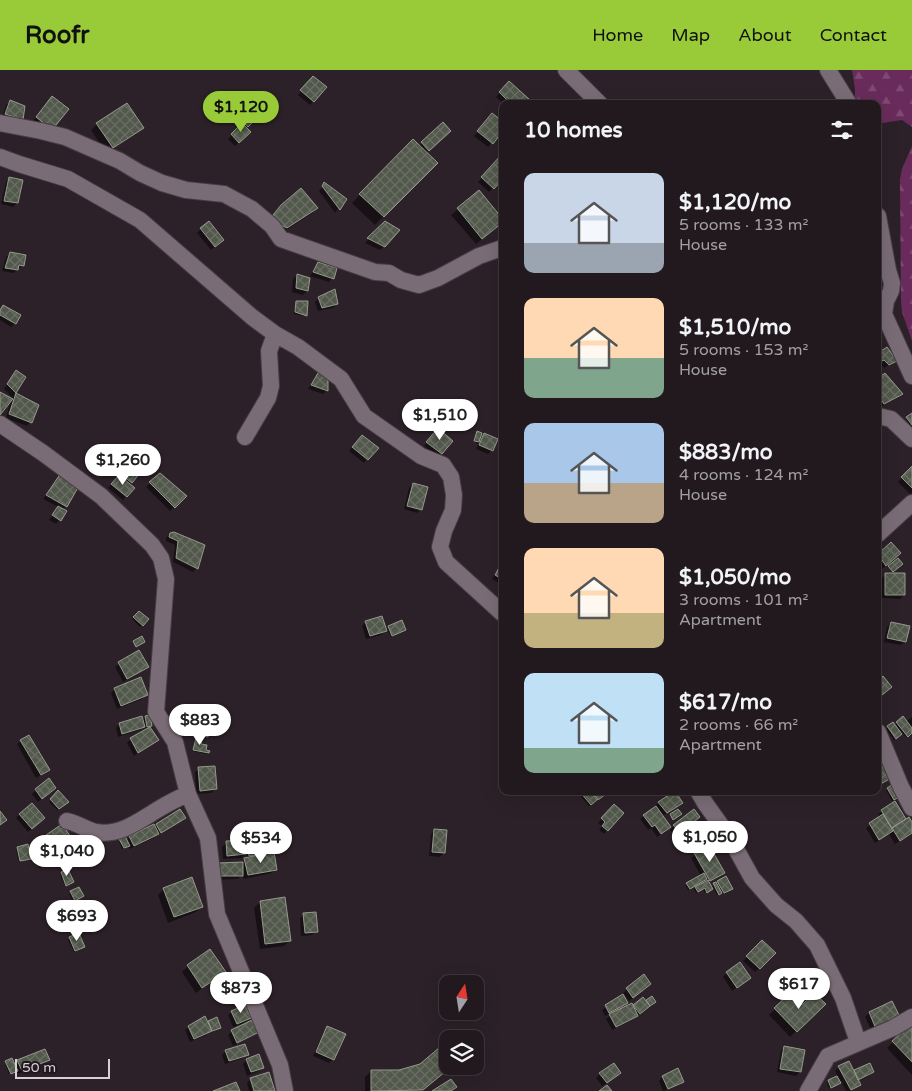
<!DOCTYPE html>
<meta charset="utf-8">
<style>
body{margin:0;font-family:"Varela Round",sans-serif;background:#2d262b;color:#f1f3f6;height:100vh;display:flex;flex-direction:column;font-size:19px;white-space:nowrap}
*{box-sizing:border-box;margin:0}
p{font-size:16px;color:#a2a0a4}
.icon{flex:none;width:28px;height:28px;fill:none;stroke:currentColor;stroke-width:2;stroke-linecap:round;stroke-linejoin:round}
.map{position:relative;flex:1;overflow:hidden}
.sheet{position:absolute;left:499px;top:30px;width:382px;height:695px;display:flex;flex-direction:column;background:#21191e;border-radius:10px;box-shadow:0 5px 20px #0002,0 0 0 1px #3e383c}
.sheet>*{flex:none}
.needle{width:32px;rotate:12deg}
.fabs{position:absolute;left:439px;top:905px;display:grid;gap:10px}
.fabs a{display:grid;place-items:center;width:45px;height:45px;border-radius:10px;background:#21191e;box-shadow:0 5px 20px #0002,0 0 0 1px #3e383c;font-size:25px}
.scale{position:absolute;left:15px;bottom:12px;width:95px;box-sizing:border-box;padding-left:5px;border:2px solid #d8d0d5;border-top:0;font-size:14px;line-height:18px;white-space:nowrap;color:#d8d0d5;-webkit-text-stroke:4px #22171f;paint-order:stroke}
.price{position:absolute;translate:-50% -42px;padding:0 11px;border-radius:18px;background:#fff;color:#222;font-size:16px;line-height:32px;filter:drop-shadow(0 1px 2px #0008)}
.price::after{content:'';position:absolute;left:50%;top:30px;width:15px;height:11px;margin-left:-8px;background:inherit;clip-path:polygon(0 0,100% 0,50% 100%)}
.price.on{background:#98cb37;color:#111}
ul{padding:0;list-style:none}
li{display:flex;align-items:center;gap:15px;height:125px;padding:0 25px}
li span{display:grid;place-items:center;flex:none;width:140px;height:100px;border-radius:10px;color:#555}
li>.icon{margin-inline-start:auto}
span .icon{width:60px;height:60px;fill:#fffc;stroke-width:1}
li b{font-size:21px}
h2{display:flex;justify-content:space-between;align-items:center;height:60px;padding:0 25px;font-size:21px}
header{display:flex;align-items:center;gap:30px;box-sizing:border-box;height:70px;padding:0 25px;background:#98cb37;color:#111}
header strong{font-size:24px}
nav{display:flex;gap:28px;margin-inline-start:auto;font-size:18px}
.map>svg:first-child{display:block}
</style>
<header>
<strong>Roofr</strong>
<nav><a>Home</a><a>Map</a><a>About</a><a>Contact</a></nav>
</header>
<div class="map">
<svg width="912" height="1021" viewBox="0 0 912 1021">
<defs>
<pattern id="forest-firs" width="22" height="20" patternUnits="userSpaceOnUse" patternTransform="scale(1.25)"><rect width="22" height="20" fill="#692b5b"/><path d="M5 1l3.5 6h-7zM16 11l3.5 6h-7z" fill="#7e4972"/></pattern>
<pattern id="building-cross-hatch" width="8" height="8" patternUnits="userSpaceOnUse" patternTransform="scale(1.25)"><rect width="8" height="8" fill="#52584b"/><path d="M0 0l8 8M0 8l8-8" fill="none" stroke="#6a6f64"/></pattern>
</defs>
<rect width="100%" height="100%" fill="#2c2128"/>
<path fill="url(#forest-firs)" d="M852 0H912V57L902 50 882 53 878 51V34H855V19Z
M912 76V271L902 242 901 231 900 109 902 99Z"/>
<path fill="#0007" d="M309 11 313 31 310 35 298 25Z
M509 13 523 34H504L496 27Z
M10 31 21 50 2 48 6 35Z
M49 31 51 59 33 51Z
M492 45 502 53V60L488 77 474 66Z
M247 46 252 51 245 59 249 62 235 76 228 69 243 54 241 53Z
M97 54 142 58 136 64 106 83 91 60Z
M443 54 446 65 426 83 436 93 375 155 352 133 413 71 419 76Z
M502 86V108L489 122 478 112Z
M9 109 21 111 17 133 13 137 1 134 6 112Z
M325 114 345 130 335 143 319 121Z
M479 121 502 152 476 174 451 145Z
M282 136 317 138 311 144 280 164 268 152Z
M385 152 384 176 380 180 365 173Z
M201 159 219 173 211 180 197 163Z
M10 183 22 196 13 203 2 201 6 187Z
M319 193 332 208 329 212 310 206Z
M297 205 308 208 307 221 303 225 292 222 293 209Z
M319 228 337 234 333 238 318 241 315 232Z
M296 232 306 245 304 246 294 244Z
M3 236 15 253 11 257 0 250V239Z
M886 278 895 291 884 298 880 293 878 294V285Z
M318 304 327 320 323 324 308 319Z
M13 305 25 307 14 324 37 336 30 352 27 356 6 348 12 327 4 319Z
M885 305 901 324 880 337 878 334V309Z
M912 344V358L906 349Z
M434 364 451 371 437 387 424 376Z
M476 364 478 371 484 365 492 380 488 384 476 379 478 374 474 372Z
M358 370 367 389 364 393 349 381Z
M145 390 150 395 142 403 137 398Z
M912 397V422L910 424 898 412Z
M125 399 132 413 129 415 126 426 123 430 108 418Z
M160 404 185 426 170 441 146 417Z
M61 405 66 436 62 440 66 442 56 454 49 450 58 437 43 429Z
M413 414 421 439 417 443 404 439 409 418Z
M170 464H173L197 498 193 502 173 492 175 475 166 471V468Z
M891 474 895 487 882 499 878 494V486Z
M502 492V515L492 509Z
M886 504 904 525 900 529 882 528V508Z
M139 542 147 550 140 557 132 549Z
M366 552 385 561 381 565 366 569 362 556Z
M891 553 905 571 901 575 884 572 887 557Z
M389 558 405 560 391 567 387 559Z
M139 582 147 597 123 612 115 597Z
M883 607 887 621 878 628V611Z
M115 619 146 625 142 629 117 639 111 623Z
M145 647 150 656 149 657 145 658V655L140 660 118 667 116 658 119 654 142 650Z
M912 647V662L906 667 902 663 894 670 886 659 893 654 894 655 903 648 906 652Z
M202 654 207 666 206 668 198 666Z
M131 669H158L134 686 127 673Z
M196 669 199 675 208 683 207 684 192 681Z
M21 671 48 700 36 708 17 674Z
M885 693 889 710 878 717V697Z
M199 699 215 719 211 723 196 724 195 702Z
M49 710 55 718 38 732 32 724Z
M895 715 899 727 892 731 886 720Z
M582 721H610L589 736 579 724Z
M58 722 67 732 57 740 49 732Z
M659 733 677 736 662 746 666 761 657 767 651 758 648 760 640 749Z
M610 739 607 760 604 764 599 760 602 756 598 753Z
M180 741V751L153 768 130 779 128 775 122 779 119 772 120 770 126 771 130 767 154 757Z
M882 741 912 754V763L895 774 889 764 875 773 866 758 880 748 878 745Z
M20 744 40 752 28 762 16 748Z
M695 751 675 766 670 760 674 756Z
M62 756 78 779 57 794 53 789 40 798 33 788 45 779 40 772Z
M435 760 445 761 444 783 440 787 429 786 431 764Z
M226 773 244 782 248 779 259 785 256 787 276 799 272 803 244 809 243 804 238 809 215 810 248 789 247 782 241 788 223 789 222 777Z
M27 776 30 788 19 792 16 780Z
M708 776 723 803 708 813 711 817 718 812 730 820 717 825 713 818 705 823 703 819 696 823 693 817 688 820 685 815 701 806 691 788Z
M68 801 72 812 65 816 60 805Z
M79 818 81 827 73 831 69 824Z
M164 819 202 836 196 842 168 853 158 825Z
M260 832 290 870 284 876 260 879 254 838Z
M304 844 316 861 312 865 301 866 300 848Z
M70 868 82 878 74 882 68 870Z
M762 872 774 883 755 902 743 891Z
M188 896 224 902 196 923 182 902Z
M727 903 745 912 732 921 723 907Z
M643 906 646 918 629 931 623 923Z
M790 924 802 936 824 934 790 967 769 945Z
M623 926 626 932 614 941 615 943 645 932 652 928 653 933 638 944 635 940 636 946 632 950 612 960 606 949 613 943 605 946 602 940Z
M892 933 872 962 865 947 869 943Z
M232 942 250 948 245 953 233 957 228 945Z
M209 952 218 959 210 961 206 965 190 972 185 960 189 957 207 954Z
M912 955V1005L887 978Z
M328 958 333 989 329 993 313 986 324 962Z
M232 961 257 962 253 965 233 976 228 965Z
M784 977 800 1002 796 1006 777 1002 781 981Z
M226 981 247 984 243 988 225 994 222 985Z
M48 989 44 993 18 1004 16 1000 9 1004 5 994 6 992 14 995 18 991Z
M247 990 263 997 259 1001 247 1006 243 994Z
M869 994 873 1002 869 1006 858 1011 860 1014 856 1018 851 1021H846L841 1011 829 1018 827 1013 838 1007 835 1001 839 997 853 1002Z
M448 996 449 997 443 1003 422 1021H365V1007L371 1001H399Z
M600 1004 616 1007 602 1016 596 1008Z
M662 1007 682 1011 679 1015 663 1021 659 1011Z
M250 1009 273 1021H249L247 1013Z"/>
<path fill="url(#building-cross-hatch)" stroke="#939a8b" d="M313 6 327 17 314 32 300 20Z
M509 11 529 29 525 34H511L499 22Z
M52 26 69 39 52 60 36 47Z
M10 30 25 36 23 50 5 44Z
M127 33 144 58 113 78 96 53Z
M492 43 502 51V62L493 74 477 61Z
M247 44 254 51 248 57 242 50Z
M443 52 451 61 429 81 421 72Z
M242 53 251 62 239 73 231 64Z
M413 69 438 93 384 147 359 124Z
M502 84V110L494 119 481 107Z
M9 107 23 110 18 133 4 131Z
M324 112 347 129 340 140 322 116Z
M301 118 318 138 287 158 277 153 273 145 281 135Z
M479 120 502 148V153L482 169 457 138Z
M209 151 224 170 215 177 200 158Z
M385 151 400 160 385 177 367 168Z
M10 182 26 185 24 196 19 195 18 200 5 198Z
M318 192 337 198 334 209 313 202Z
M297 204 310 208 308 221 296 218Z
M335 219 338 234 322 238 318 227Z
M296 231H308L307 246 295 242Z
M3 235 21 245 16 254 0 245V240Z
M887 277 897 291 889 295 884 290 878 293V283Z
M16 300 26 307 16 323 7 314Z
M318 303 328 305V321L311 315Z
M885 303 903 324 884 334 878 325V308Z
M0 322 13 329 0 345Z
M16 323 39 335 32 353 9 344Z
M912 343V355L906 347Z
M438 358 453 371 442 384 426 372Z
M477 361 482 363 479 372 474 371Z
M484 363 498 369 493 381 479 375Z
M362 365 379 378 368 390 352 377Z
M145 388 152 395 144 403 137 396Z
M128 394 140 403 132 413 120 404Z
M912 396V418L901 407Z
M61 403 80 414 67 437 46 425Z
M160 403 187 426 175 438 149 412Z
M119 405 135 418 127 427 111 414Z
M413 413 428 417 422 440 407 436Z
M58 436 67 441 61 451 52 445Z
M174 462 205 475 198 499 176 488 178 471 169 467 170 463Z
M891 472 901 483 886 496 878 484Z
M898 488 903 494 893 502 888 496Z
M502 492V509L495 505Z
M885 503H905V525H885Z
M139 541 149 549 143 556 133 547Z
M382 546 387 561 370 566 365 551Z
M402 550 406 560 392 566 388 556Z
M891 552 910 556 906 572 887 568Z
M142 566 145 572 136 577 133 571Z
M139 580 149 597 127 609 118 592Z
M883 606 892 617 882 625 878 620V610Z
M141 607 148 625 121 636 114 618Z
M150 645 152 656 147 657 145 646Z
M142 646 145 657 122 664 119 653Z
M903 646 912 658V663L908 667 896 652Z
M893 652 902 664 896 669 887 656Z
M202 653 211 655 208 667 199 665Z
M150 657 159 670 138 683 130 668Z
M29 665 50 700 41 705 20 670Z
M196 668 202 669 201 674 207 675 206 680 210 681 209 683 193 680Z
M885 691 895 706 879 715 878 712V696Z
M215 696 217 719 200 721 198 697Z
M49 708 56 718 42 729 35 719Z
M895 713 902 725 894 730 887 718Z
M58 720 69 732 59 739 50 729Z
M590 721 597 730 591 735 580 722Z
M592 721H610L598 730Z
M675 721 683 733 667 743 658 732Z
M895 731 906 749 892 758 881 740Z
M32 733 45 748 32 759 19 744Z
M614 734 624 743 608 761 602 756 605 752 601 748Z
M656 736 671 757 661 764 655 755 652 757 643 745Z
M180 739 186 748 161 763 156 754Z
M678 739 682 744 673 750 670 744Z
M694 739 700 747 680 763 673 755Z
M0 741 7 750 0 755Z
M883 744 893 761 879 770 869 753Z
M909 747 912 752V763L900 771 892 758Z
M62 754 79 779 64 789 60 784 47 793 39 781 51 773 46 765Z
M154 754 159 764 134 776 129 766Z
M434 759 447 760 445 783 432 782Z
M125 766 130 776 124 778 119 769Z
M245 770 246 784 227 786 226 771Z
M28 774 31 789 20 791 17 777Z
M709 775 725 803 710 811 694 783Z
M259 776 260 785 249 786 247 778Z
M274 782 277 800 248 805 244 788Z
M243 792V806H218V793Z
M68 799 74 812 66 816 61 802Z
M704 803 707 809 690 819 686 813Z
M726 806 733 819 724 823 717 811Z
M192 807 203 837 174 847 163 818Z
M708 810 713 819 707 823 705 818 698 822 695 817Z
M716 812 722 823 719 825 713 813Z
M79 817 84 826 75 831 70 821Z
M285 827 291 871 265 874 260 831Z
M316 842 318 862 305 863 303 843Z
M79 863 85 877 75 881 69 867Z
M762 870 776 883 760 899 746 886Z
M210 879 226 902 202 918 187 895Z
M740 892 751 908 737 918 726 902Z
M644 904 651 914 633 928 626 918Z
M790 923 802 935 814 923 826 934 797 962 774 938Z
M623 924 628 933 609 943 605 935Z
M652 926 656 932 650 936 646 930Z
M643 927 650 936 640 944 633 935Z
M892 931 900 947 876 959 869 942Z
M632 933 638 946 616 957 609 944Z
M245 935 251 948 237 954 231 941Z
M205 946 212 961 194 969 188 956Z
M217 947 221 958 212 961 208 951Z
M252 950 259 962 237 973 231 960Z
M912 953V992L892 971Z
M327 956 346 964 334 990 316 982Z
M245 974 249 985 229 991 225 980Z
M784 976 805 980 801 1002 780 999Z
M440 977 448 991V996L451 997 423 1020 371 1021V1000H399L420 994Z
M45 979 50 990 22 1001 17 990Z
M259 984 264 998 251 1002 246 989Z
M12 988 18 1001 11 1004 5 991Z
M849 991 861 1015 851 1020 838 996Z
M614 993 621 1003 607 1013 599 1003Z
M870 993 874 1002 858 1010 854 1000Z
M678 998 684 1012 668 1019 662 1006Z
M269 1002 275 1021H254L250 1008Z
M837 1006 841 1013 831 1018 828 1010Z
M451 1009 457 1017 451 1021H432Z
M236 1012 240 1021H213Z
M607 1015 612 1021H599Z"/>
<g fill="none" stroke-linecap="round" stroke-linejoin="round">
<g stroke="#473d44" stroke-width="18">
<path id="minor" d="M566 0 600 34
M828 0 849 34
M0 53 41 61 65 67 120 91 140 103 162 113 186 120 224 124 252 139 272 156 281 169 375 202 389 203 401 210 419 215 438 208 479 186 502 178
M0 87 19 94 68 109 140 150 252 247 275 264 298 277 341 309 364 346 421 386 443 395 451 407 454 425 453 440 444 461 440 477 446 492 502 543
M878 146 888 200 892 213 891 221 886 231 884 244 912 306
M878 346 891 349 912 369
M0 354 43 383 101 426 152 475 161 488 166 509 156 642 175 672 188 724 208 768 217 844 280 995 285 1021
M245 367 268 328 271 316 269 281 275 264
M878 464 912 433
M878 662 901 717 912 738
M698 721 705 733 730 768 752 808 776 835 796 851 817 875 843 928 858 972
M67 751C78 753 86 760 96 762 120 766 139 751 157 740 167 734 178 728 188 724
M808 1021 828 986 893 958 912 947"/>
</g>
<use href="#minor" stroke="#7a6c76" stroke-width="16"/>
</g>
</svg>
<div class="fabs">
<a><svg class="needle" viewBox="-14 -14 28 28"><path d="M0-13l5 13h-10z" fill="#e53935"/><path d="M0 13l5-13h-10z" fill="#a2a0a4"/></svg></a>
<a><svg class="icon" aria-label="layers" viewBox="0 0 24 24"><path d="M12 4l9 5-9 5-9-5zM3 14l9 5 9-5"/></svg></a>
</div>
<div class="scale">50 m</div>
<b class="price on" style="left:241px;top:63px">$1,120</b>
<b class="price" style="left:440px;top:371px">$1,510</b>
<b class="price" style="left:123px;top:416px">$1,260</b>
<b class="price" style="left:200px;top:676px">$883</b>
<b class="price" style="left:710px;top:793px">$1,050</b>
<b class="price" style="left:261px;top:794px">$534</b>
<b class="price" style="left:67px;top:807px">$1,040</b>
<b class="price" style="left:77px;top:872px">$693</b>
<b class="price" style="left:799px;top:940px">$617</b>
<b class="price" style="left:241px;top:944px">$873</b>
<section class="sheet">
<h2>10 homes<svg class="icon" aria-label="filters" viewBox="0 0 24 24"><path d="M4 7h16M4 17h16"/><circle cx="9" cy="7" r="2"/><circle cx="15" cy="17" r="2"/></svg></h2>
<ul>
<li><span style="background:linear-gradient(#c9d6e8 70%,#9aa5b1 0)"><svg class="icon" aria-label="home" viewBox="0 0 24 24"><path d="M3 11l9-7 9 7M6 9v11h12V9"/></svg></span><div><b>$1,120/mo</b><p>5 rooms · 133 m²</p><p>House</p></div></li>
<li><span style="background:linear-gradient(#ffd9b3 60%,#7fa58c 0)"><svg class="icon" aria-label="home" viewBox="0 0 24 24"><path d="M3 11l9-7 9 7M6 9v11h12V9"/></svg></span><div><b>$1,510/mo</b><p>5 rooms · 153 m²</p><p>House</p></div></li>
<li><span style="background:linear-gradient(#a9c7e8 60%,#b9a48a 0)"><svg class="icon" aria-label="home" viewBox="0 0 24 24"><path d="M3 11l9-7 9 7M6 9v11h12V9"/></svg></span><div><b>$883/mo</b><p>4 rooms · 124 m²</p><p>House</p></div></li>
<li><span style="background:linear-gradient(#ffd9b3 65%,#c2b280 0)"><svg class="icon" aria-label="home" viewBox="0 0 24 24"><path d="M3 11l9-7 9 7M6 9v11h12V9"/></svg></span><div><b>$1,050/mo</b><p>3 rooms · 101 m²</p><p>Apartment</p></div></li>
<li><span style="background:linear-gradient(#bfe0f5 75%,#7fa58c 0)"><svg class="icon" aria-label="home" viewBox="0 0 24 24"><path d="M3 11l9-7 9 7M6 9v11h12V9"/></svg></span><div><b>$617/mo</b><p>2 rooms · 66 m²</p><p>Apartment</p></div></li>
</ul>
</section>
</div>
